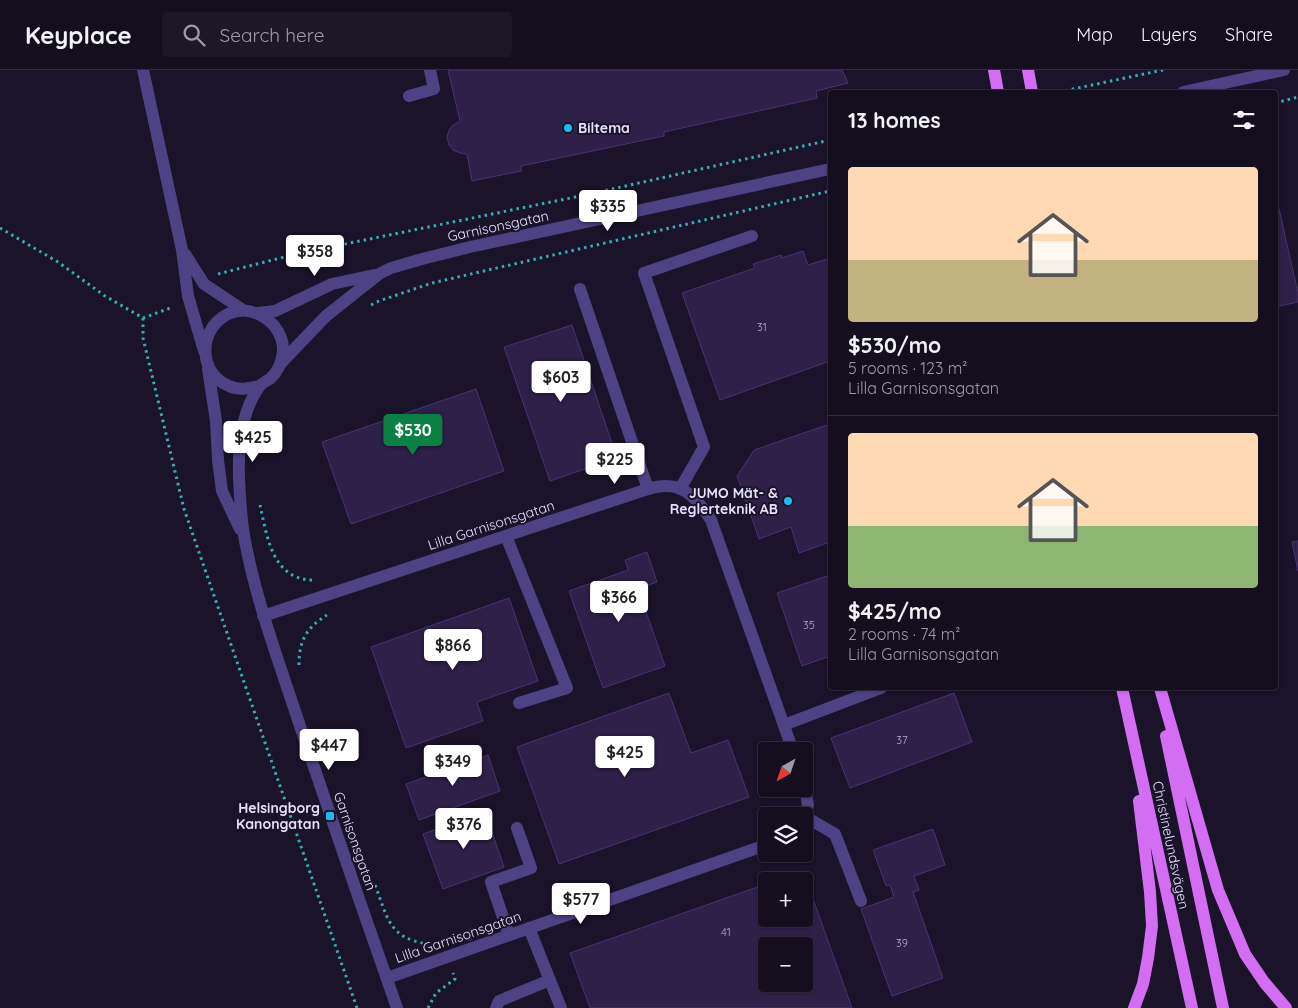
<!DOCTYPE html>
<meta charset="utf-8">
<style>
body{margin:0;font-family:Quicksand,sans-serif;background:#1d1728;color:#f1f3f6;height:100vh;display:flex;flex-direction:column;font-size:19px;white-space:nowrap}
*{box-sizing:border-box;margin:0}
p{font-size:16px;color:#9d9ca4}
.icon{flex:none;width:28px;height:28px;fill:none;stroke:currentColor;stroke-width:2;stroke-linecap:round;stroke-linejoin:round}
.map{position:relative;flex:1;overflow:hidden}
.side{position:absolute;left:828px;top:20px;width:450px;height:600px;display:flex;flex-direction:column;background:#140e1f;border-radius:5px;box-shadow:0 1px 4px #0004,0 0 0 1px #332e3d}
.side>*{flex:none}
.needle{width:32px;rotate:220deg}
.controls{position:absolute;left:758px;top:672px;display:grid;gap:10px}
.controls a{display:grid;place-items:center;width:55px;height:55px;border-radius:5px;background:#140e1f;box-shadow:0 1px 4px #0004,0 0 0 1px #332e3d;font-size:25px}
.price{position:absolute;translate:-50% -42px;padding:0 11px;border-radius:5px;background:#fff;color:#222;font-size:16px;line-height:32px;filter:drop-shadow(0 1px 2px #0008)}
.price::after{content:'';position:absolute;left:50%;top:30px;width:15px;height:11px;margin-left:-8px;background:inherit;clip-path:polygon(0 0,100% 0,50% 100%)}
.price.current{background:#0b8043;color:#fff}
ul{padding:0;list-style:none}
li{display:grid;align-content:center;gap:10px;height:265px;padding:0 20px}
li+li{border-top:1px solid #332e3d}
li span{display:grid;place-items:center;height:155px;border-radius:5px;color:#555}
li>.icon{margin-inline-start:auto}
span .icon{width:90px;height:90px;fill:#fffc;stroke-width:1}
li b{font-size:21px}
h2{display:flex;justify-content:space-between;align-items:center;height:60px;padding:0 20px;font-size:21px}
header{display:flex;align-items:center;gap:30px;box-sizing:border-box;height:70px;padding:0 25px;background:#140e1f;border-bottom:1px solid #332e3d}
header strong{font-size:24px}
nav{display:flex;gap:28px;margin-inline-start:auto;font-size:18px}
.search{width:350px;height:45px;background:#1d1728;display:flex;align-items:center;gap:12px;box-sizing:border-box;padding:0 18px;border-radius:5px;color:#9d9ca4;font-size:19px}
.map>svg:first-child{display:block}
</style>
<header>
<strong>Keyplace</strong>
<div class="search"><svg class="icon" aria-label="search" viewBox="0 0 24 24"><circle cx="10" cy="10" r="6"/><path d="M15 15l6 6"/></svg>Search here</div>
<nav><a>Map</a><a>Layers</a><a>Share</a></nav>
</header>
<div class="map">
<svg width="1298" height="938" viewBox="0 0 1298 938">
<rect width="100%" height="100%" fill="#1a1329"/>
<path fill="#2e2049" stroke="#493473" fill-rule="evenodd" d="M448 0H842L848 13 816 21 817 28 664 62V66L521 96V101L472 111 467 84 460 83 453 80 449 75 447 67 449 60 453 55 460 51Z
M1275 121 1298 223V232L1275 237Z
M803 181 808 195 830 188V291L720 330 682 223 755 198 753 194 781 185 782 188Z
M572 255 617 388 550 411 504 277Z
M476 319 504 401 351 454 322 372Z
M830 354V472L799 483 791 457 759 469 737 406 754 380Z
M1298 471V501L1292 472Z
M647 482 657 512 638 519 665 596 603 618 569 521 628 500 625 490Z
M830 505V586L802 596 777 523Z
M509 528 538 611 477 632 483 651 406 678 371 577Z
M669 623 691 683 728 670 749 727 559 794 517 677Z
M954 623 972 672 850 718 831 668Z
M488 685 500 721 419 750 406 714Z
M485 742 504 797 443 819 423 764Z
M933 759 945 795 914 806 919 820 913 822 943 908 892 926 861 839 894 827 890 815 886 816 873 780Z
M803 801 852 938H590L570 883 766 814V849H804V811H773ZM766 876H804V914H766Z"/>
<g fill="none" stroke-linecap="round" stroke-linejoin="round">
<path stroke="#3babb3" stroke-width="3" stroke-dasharray="2.5 4" stroke-linecap="butt" d="M1059 22 1163 0
M1275 33 1298 27
M0 158 58 192 105 226 143 248 173 237
M218 204 296 184 590 124 830 70
M371 235 379 231 432 213 830 121
M143 248V268L184 439 357 938
M260 435C267 466 272 509 312 510
M299 595C299 571 306 558 327 545
M289 743 303 738
M375 815C388 848 388 868 428 874
M428 938 436 923 455 909 453 903"/>
<path stroke="#4d4284" stroke-width="12" d="M143 0 182 180 188 226 204 281
M409 26 434 19 430 0
M185 184 204 214 243 240
M580 219 648 419
M680 419 704 377 644 203 752 166
M506 466 567 618 519 633
M784 655 881 618
M804 746 835 764 861 831
M529 858 561 938
M509 865 491 812 531 798 517 758
M496 938 499 931 550 910"/>
<path stroke="#4d4284" stroke-width="12" d="M263 546 648 419C680 409 695 425 711 450L793 681
M804 713 808 735 804 747
M387 908 766 775"/>
<path stroke="#4d4284" stroke-width="12" d="M1183 22 1284 0
M258 243 275 241 332 214 374 205
M280 294 326 246 379 204 391 198 422 189 470 177 830 99
M208 299 216 351 218 390 222 421 240 459
M260 316C250 318 240 321 229 316 198 303 198 261 226 245 251 231 284 253 283 281 282 291 278 302 270 309 266 311 262 313 259 317 241 342 238 378 239 408 240 428 241 451 245 471 257 534 280 595 300 656 332 751 364 844 397 938"/>
<path stroke="#d36ef3" stroke-width="12" d="M994 0 998 22
M1028 0 1032 22
M1122 618 1192 938
M1160 618 1218 820 1245 884 1264 912 1286 938
M1166 666 1223 938
M1134 938 1143 914 1148 888 1152 856 1150 822 1139 731"/>
</g>
<g fill="#1abcec" stroke="#1a1329" stroke-width="2">
<circle cx="568" cy="58" r="5"/>
<circle cx="788" cy="431" r="5"/>
<rect x="325" y="741" width="10" height="10" rx="2.5"/>
</g>
<g text-anchor="middle" dominant-baseline="central" stroke-width="4" stroke-linejoin="round" paint-order="stroke">
<g font-size="11" fill="#b7aecf">
<text x="762" y="257">31</text>
<text x="809" y="555">35</text>
<text x="902" y="670">37</text>
<text x="726" y="862">41</text>
<text x="902" y="873">39</text>
</g>
<g font-size="14" font-weight="bold" fill="#e5defc" stroke="#1a1329" text-anchor="end">
<text x="578" y="58" text-anchor="start">Biltema</text>
<text x="778" y="423">JUMO Mät- &amp;<tspan x="778" dy="16">Reglerteknik AB</tspan></text>
<text x="320" y="738">Helsingborg<tspan x="320" dy="16">Kanongatan</tspan></text>
</g>
<g font-size="14" fill="#e5defc" stroke="#1a1329">
<text transform="translate(498 156) rotate(-12)">Garnisonsgatan</text>
<text transform="translate(491 455) rotate(-18)">Lilla Garnisonsgatan</text>
<text transform="translate(355 771) rotate(71)">Garnisonsgatan</text>
<text transform="translate(1171 775) rotate(78)">Christinelundsvägen</text>
<text transform="translate(458 867) rotate(-19)">Lilla Garnisonsgatan</text>
</g>
</g>
</svg>
<div class="controls">
<a><svg class="needle" viewBox="-14 -14 28 28"><path d="M0-13l5 13h-10z" fill="#e53935"/><path d="M0 13l5-13h-10z" fill="#9d9ca4"/></svg></a>
<a><svg class="icon" aria-label="layers" viewBox="0 0 24 24"><path d="M12 4l9 5-9 5-9-5zM3 14l9 5 9-5"/></svg></a>
<a>+</a>
<a>−</a>
</div>
<b class="price" style="left:608px;top:162px">$335</b>
<b class="price" style="left:315px;top:207px">$358</b>
<b class="price" style="left:561px;top:333px">$603</b>
<b class="price current" style="left:413px;top:386px">$530</b>
<b class="price" style="left:253px;top:393px">$425</b>
<b class="price" style="left:615px;top:415px">$225</b>
<b class="price" style="left:619px;top:553px">$366</b>
<b class="price" style="left:453px;top:601px">$866</b>
<b class="price" style="left:329px;top:701px">$447</b>
<b class="price" style="left:625px;top:708px">$425</b>
<b class="price" style="left:453px;top:717px">$349</b>
<b class="price" style="left:464px;top:780px">$376</b>
<b class="price" style="left:581px;top:855px">$577</b>
<section class="side">
<h2>13 homes<svg class="icon" aria-label="filters" viewBox="0 0 24 24"><path d="M4 7h16M4 17h16"/><circle cx="9" cy="7" r="2"/><circle cx="15" cy="17" r="2"/></svg></h2>
<ul>
<li><span style="background:linear-gradient(#ffd9b3 60%,#c2b280 0)"><svg class="icon" aria-label="home" viewBox="0 0 24 24"><path d="M3 11l9-7 9 7M6 9v11h12V9"/></svg></span><div><b>$530/mo</b><p>5 rooms · 123 m²</p><p>Lilla Garnisonsgatan</p></div></li>
<li><span style="background:linear-gradient(#ffd9b3 60%,#8fb573 0)"><svg class="icon" aria-label="home" viewBox="0 0 24 24"><path d="M3 11l9-7 9 7M6 9v11h12V9"/></svg></span><div><b>$425/mo</b><p>2 rooms · 74 m²</p><p>Lilla Garnisonsgatan</p></div></li>
</ul>
</section>
</div>
